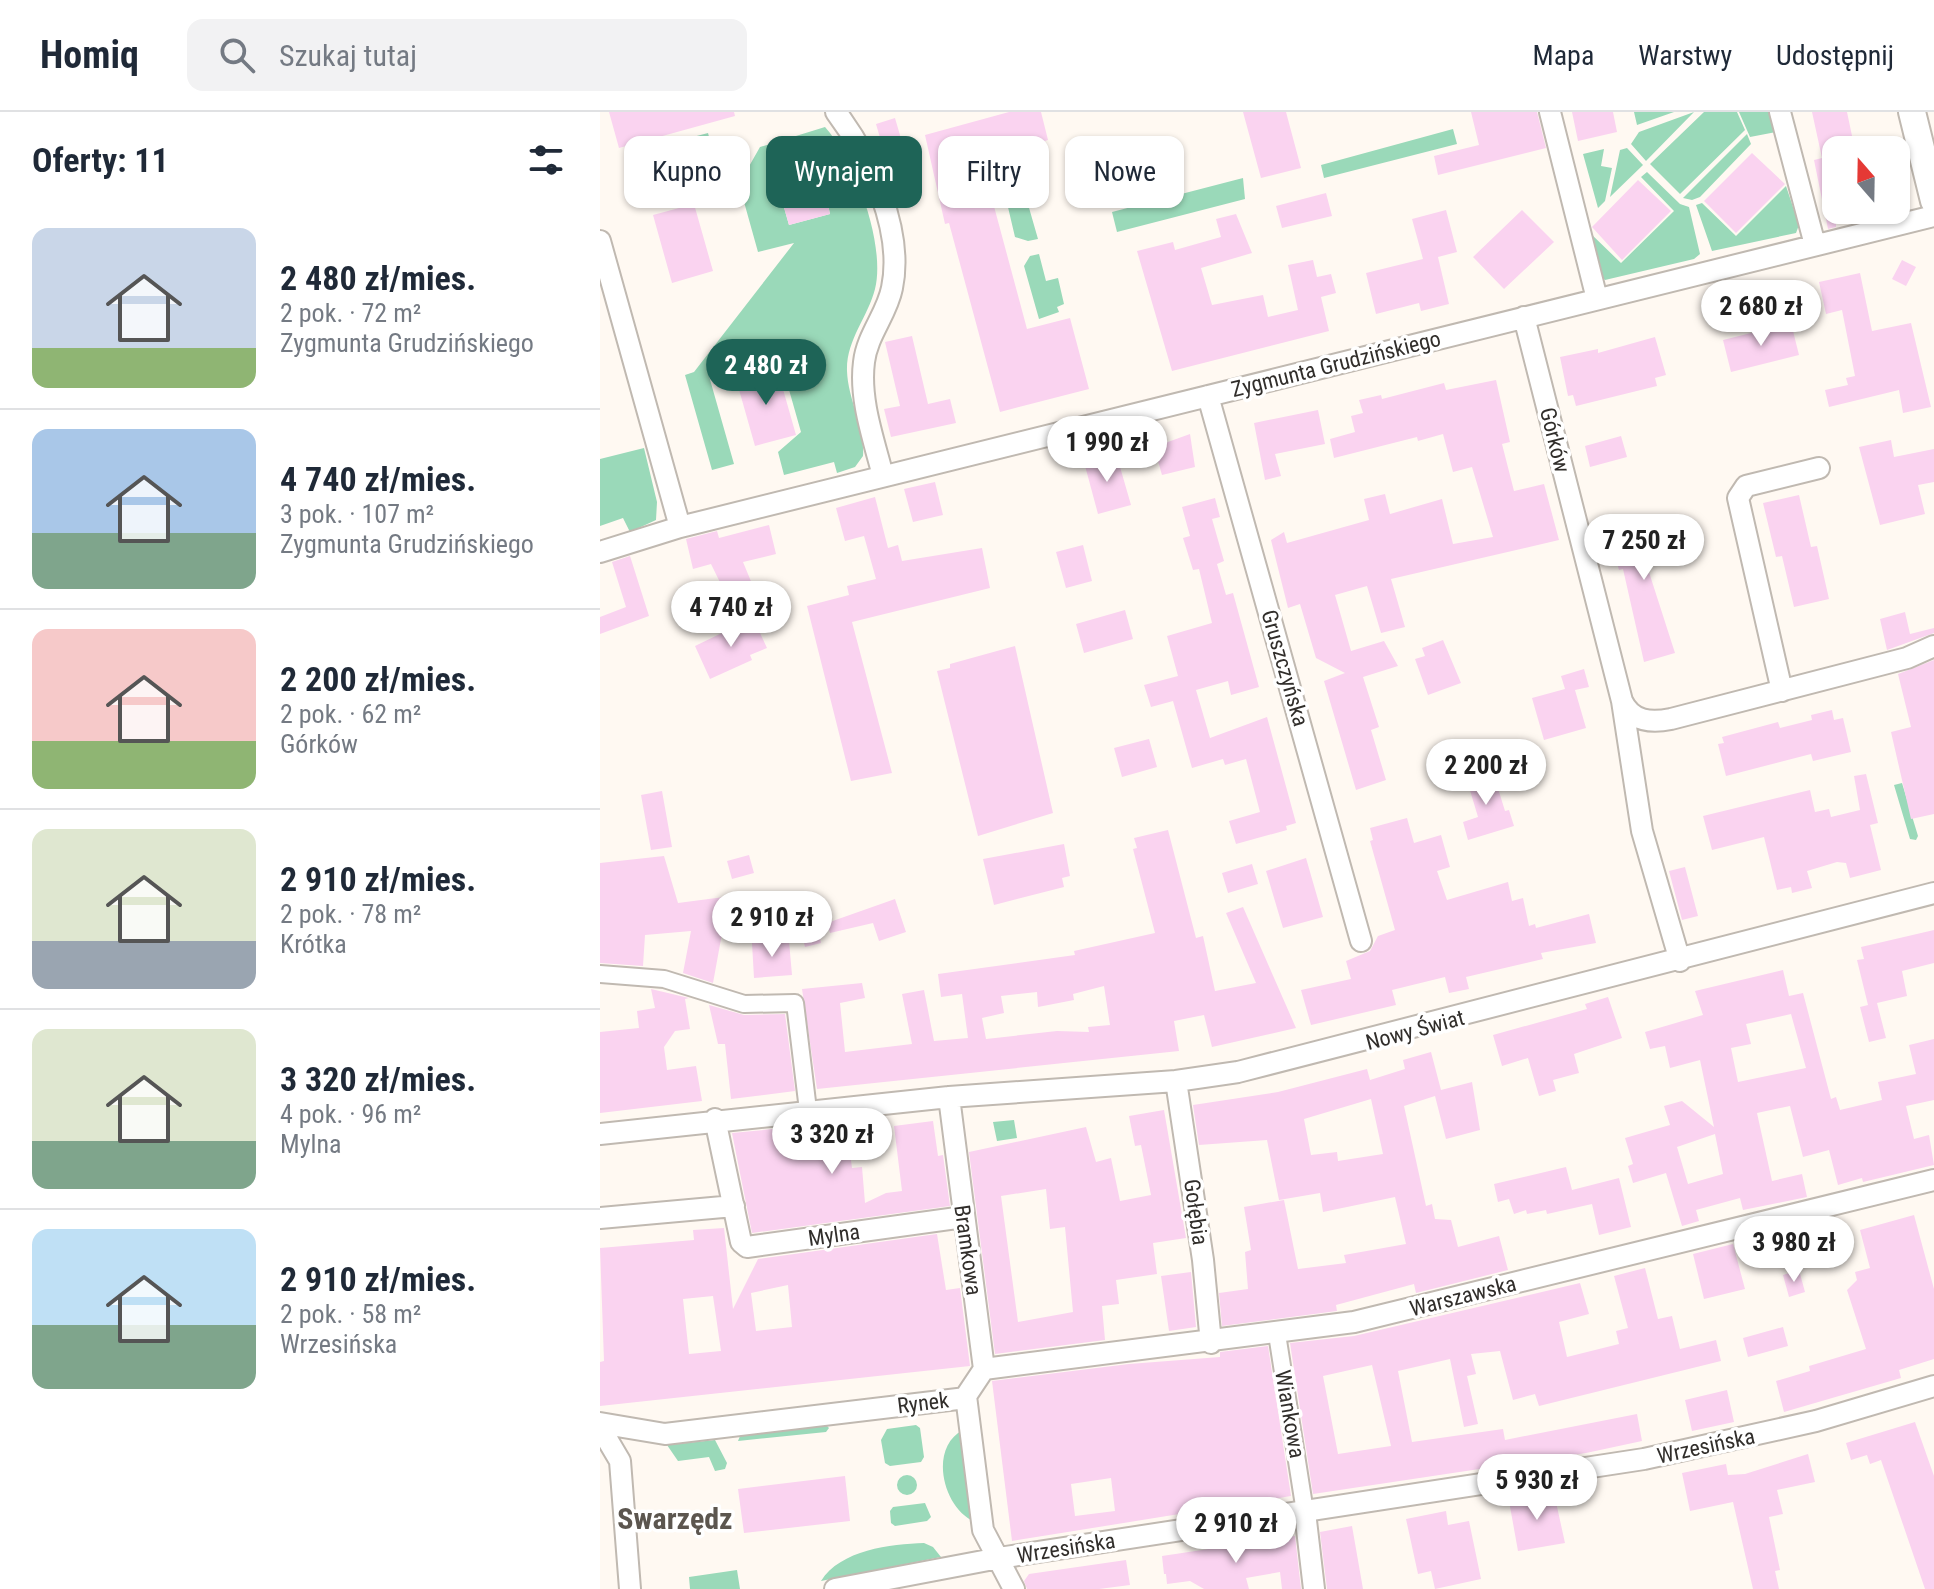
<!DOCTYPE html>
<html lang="pl">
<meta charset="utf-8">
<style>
body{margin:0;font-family:"Roboto Condensed",sans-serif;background:#f2f2f3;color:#1f2937;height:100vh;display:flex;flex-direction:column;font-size:30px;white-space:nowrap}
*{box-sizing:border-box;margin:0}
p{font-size:26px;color:#747a83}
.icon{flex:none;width:44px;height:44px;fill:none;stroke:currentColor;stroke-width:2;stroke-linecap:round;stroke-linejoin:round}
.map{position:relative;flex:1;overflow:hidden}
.drawer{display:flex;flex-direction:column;background:#fff;width:600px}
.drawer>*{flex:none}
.banner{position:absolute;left:24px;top:24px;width:760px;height:72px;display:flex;gap:16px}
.needle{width:52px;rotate:340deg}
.controls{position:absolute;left:1222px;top:24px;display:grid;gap:16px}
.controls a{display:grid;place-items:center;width:88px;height:88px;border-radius:16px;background:#fff;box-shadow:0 2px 6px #0004;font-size:40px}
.price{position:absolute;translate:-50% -68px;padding:0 18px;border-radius:28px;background:#fff;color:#222;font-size:26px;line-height:52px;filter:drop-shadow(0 2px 4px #0008)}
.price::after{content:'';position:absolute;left:50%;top:48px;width:24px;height:18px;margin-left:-12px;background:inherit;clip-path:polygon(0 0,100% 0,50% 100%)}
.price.active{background:#1e6457;color:#fff}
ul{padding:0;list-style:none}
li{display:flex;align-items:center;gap:24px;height:200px;padding:0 32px}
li+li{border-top:2px solid #e0e1e3}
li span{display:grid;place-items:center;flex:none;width:224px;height:160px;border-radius:16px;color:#555}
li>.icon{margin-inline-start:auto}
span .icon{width:96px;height:96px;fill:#fffc;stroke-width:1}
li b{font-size:34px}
h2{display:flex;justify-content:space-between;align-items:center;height:96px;padding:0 32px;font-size:34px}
.chip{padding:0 28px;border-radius:16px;background:#fff;box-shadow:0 2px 6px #0004;font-size:28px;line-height:72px}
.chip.active{background:#1e6457;color:#fff}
header{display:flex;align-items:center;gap:48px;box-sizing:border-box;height:112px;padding:0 40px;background:#fff;border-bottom:2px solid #e0e1e3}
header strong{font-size:38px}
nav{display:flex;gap:44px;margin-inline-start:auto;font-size:28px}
.search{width:560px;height:72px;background:#f2f2f3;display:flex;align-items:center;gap:20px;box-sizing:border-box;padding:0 28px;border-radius:16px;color:#747a83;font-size:30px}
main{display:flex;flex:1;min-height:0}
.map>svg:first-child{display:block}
</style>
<header>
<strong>Homiq</strong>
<div class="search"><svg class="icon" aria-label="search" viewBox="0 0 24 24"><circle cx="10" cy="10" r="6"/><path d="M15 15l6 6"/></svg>Szukaj tutaj</div>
<nav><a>Mapa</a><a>Warstwy</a><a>Udostępnij</a></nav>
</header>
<main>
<section class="drawer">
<h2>Oferty: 11<svg class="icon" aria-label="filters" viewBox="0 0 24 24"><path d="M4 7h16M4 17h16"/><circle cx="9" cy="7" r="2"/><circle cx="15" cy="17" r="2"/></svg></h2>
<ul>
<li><span style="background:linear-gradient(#c9d6e8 75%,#8fb573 0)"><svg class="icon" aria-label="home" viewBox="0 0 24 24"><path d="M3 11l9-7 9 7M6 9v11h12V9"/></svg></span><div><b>2 480 zł/mies.</b><p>2 pok. · 72 m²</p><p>Zygmunta Grudzińskiego</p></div></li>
<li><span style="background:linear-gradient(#a9c7e8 65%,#7fa58c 0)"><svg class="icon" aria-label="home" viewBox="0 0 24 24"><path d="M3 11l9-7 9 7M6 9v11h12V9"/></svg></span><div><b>4 740 zł/mies.</b><p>3 pok. · 107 m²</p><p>Zygmunta Grudzińskiego</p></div></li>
<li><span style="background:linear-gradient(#f6c9c9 70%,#8fb573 0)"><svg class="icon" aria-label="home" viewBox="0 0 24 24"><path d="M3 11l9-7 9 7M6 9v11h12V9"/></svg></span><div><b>2 200 zł/mies.</b><p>2 pok. · 62 m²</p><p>Górków</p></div></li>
<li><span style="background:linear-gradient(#dfe7d0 70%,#9aa5b1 0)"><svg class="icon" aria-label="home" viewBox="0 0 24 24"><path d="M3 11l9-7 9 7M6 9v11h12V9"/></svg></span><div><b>2 910 zł/mies.</b><p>2 pok. · 78 m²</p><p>Krótka</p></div></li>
<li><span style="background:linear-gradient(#dfe7d0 70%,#7fa58c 0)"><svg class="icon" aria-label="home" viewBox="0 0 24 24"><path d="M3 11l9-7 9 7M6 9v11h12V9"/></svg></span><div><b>3 320 zł/mies.</b><p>4 pok. · 96 m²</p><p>Mylna</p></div></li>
<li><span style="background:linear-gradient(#bfe0f5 60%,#7fa58c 0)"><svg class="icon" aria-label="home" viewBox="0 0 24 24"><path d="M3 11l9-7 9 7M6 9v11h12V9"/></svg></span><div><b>2 910 zł/mies.</b><p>2 pok. · 58 m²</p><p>Wrzesińska</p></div></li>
</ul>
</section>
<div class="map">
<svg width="1334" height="1477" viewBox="0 0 1334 1477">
<rect width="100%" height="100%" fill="#fff9f2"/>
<path fill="#9ad9b9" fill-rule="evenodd" d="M1034 0H1074L1037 13Z
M1094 0 1046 49 1031 32 1039 20Z
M1104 0H1137L1145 18 1080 82 1050 52Z
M1139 0H1174L1181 19 1150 25Z
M225 15C255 48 286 133 275 177 268 205 246 228 247 259 248 288 265 315 263 344L255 355 237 361 234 350 184 363 178 340 201 320 180 246 171 240 107 257 134 352 112 358 85 263 94 260 194 131 158 140 139 72 160 35ZM170 47 220 55 230 102 189 113Z
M853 17 857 32 724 66 721 53Z
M108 21 112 36 102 39 99 29 85 33 80 50 65 62 59 34Z
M1147 22 1151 32 1100 85 1092 88 1083 86Z
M1027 36 1043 53 1010 85 1020 38Z
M1004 37 1001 54 1012 56 1005 89 998 96 983 42Z
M1047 60 1080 92 1089 95 1100 142 1094 147 1005 168 1001 165 988 119 1021 151 1074 99 1041 65Z
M419 61 438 127 428 129 415 125 403 74 410 64Z
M643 66 645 87 517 120 512 100Z
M1186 74 1199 113 1196 121 1112 139 1096 93 1102 91 1136 124Z
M439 142 446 169 458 166 464 192 457 195 459 200 439 207 424 154 430 144Z
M44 336 57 390 56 408 30 420 23 406 0 414V347Z
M1302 671 1318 724 1316 728 1310 727 1294 673Z
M414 1008 417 1026 397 1029 393 1010Z
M225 1312 229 1316 226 1320 138 1329 140 1324Z
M316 1313 320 1316 324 1345 321 1350 290 1354 285 1351 281 1328 287 1317Z
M363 1318 375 1410C343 1397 328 1336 363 1318Z
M115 1328 127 1351 125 1357 115 1359 109 1345 78 1349 67 1333Z
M297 1373a10 10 0 1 1 20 0a10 10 0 1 1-20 0Z
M325 1391 331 1405 327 1409 295 1414 291 1411 290 1399 293 1395Z
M324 1431 333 1435 341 1445 221 1469C240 1438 291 1432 324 1431Z
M137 1458 140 1477H90L89 1465Z"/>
<path fill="#fad3f0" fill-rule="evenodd" d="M9 0H134L135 4 19 36Z
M409 0H441L448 28 432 33 434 41 416 46 414 38 381 46 427 217 470 206 489 277 400 300 349 111 345 112 325 23Z
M643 0H686L701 56 661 66Z
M871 0H937L946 36 838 63 834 44 879 33Z
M972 0H1013L1017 20 978 29Z
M1212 0H1247L1255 38H1236V115L1228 117 1214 48 1222 46Z
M295 6 302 30 283 36 276 12Z
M211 35 217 55H220L230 102 189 113 170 46Z
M1152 41 1185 72 1136 121 1104 89Z
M1038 68 1071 99 1022 148 992 115Z
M726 81 732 104 682 116 676 94Z
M94 92 113 159 72 171 53 103Z
M846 98 857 140 838 145 849 192 821 199 819 191 776 202 766 161 823 147 812 107Z
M922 98 954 130 904 177 873 145Z
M636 102 652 141 601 156 612 193 663 183 668 205 698 198 688 153 713 148 717 165 731 162 736 181 721 185 729 219 572 259 537 139 573 130 575 138 621 125 616 107Z
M1302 148 1316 155 1306 174 1292 167Z
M1260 161 1272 219 1311 211 1331 295 1303 301 1299 278 1229 295 1225 278 1248 273 1246 266 1255 264 1242 198 1226 202 1219 170Z
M1191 211 1199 243 1131 260 1123 228Z
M312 224 328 292 350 287 356 311 291 325 284 297 300 294 285 230Z
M1055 225 1066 263 1055 266 1057 274 976 294 973 283 968 284 960 245 998 237V241Z
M177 256 196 323 155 334 136 267Z
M896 268 910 330 902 332 914 379 944 372 959 428 791 467 805 515 781 521 767 474 735 483 751 539 784 529 798 554 763 565 779 615 771 618 786 668 756 678 724 569 745 561 716 546 700 492 688 496 671 428 684 420 687 431 769 408 764 387 785 382 790 402 842 387 853 432 893 425 872 355 853 360 843 322 818 329 817 325 734 346 730 327 755 320 751 304 763 301 759 288 781 283 782 287 844 271 846 278Z
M718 298 725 332 675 342 681 364 665 368 654 311Z
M590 322 595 355 562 363 554 335Z
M1021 324 1027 345 990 355 985 334Z
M1291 328 1294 345 1334 337V370L1318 373 1325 402 1280 413 1259 335Z
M516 341 531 393 498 402 484 350Z
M335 370 343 403 313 410 304 377Z
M1199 383 1211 435 1217 434 1229 487 1194 495 1182 444 1176 445 1163 391Z
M275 385 288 436 298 433 302 449 382 436 390 476 252 510 292 661 251 669 207 494 249 483 247 474 276 467 264 424 245 429 236 396Z
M615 386 620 405 612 407 624 449 617 452 626 483 633 481 659 575 631 583 628 569 596 578 610 626 667 605 696 711 686 714 687 718 636 732 629 709 660 700 646 647 625 653 623 647 592 656 573 589 551 595 544 573 578 564 567 524 612 511 599 457 593 458 583 426 590 424 582 395Z
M1047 402 1050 413 1066 409 1070 423 1063 436 1054 439 1057 451 1047 454 1075 541 1044 550 1023 457 1019 458 1012 432 1022 429 1016 410Z
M169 413 176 442 143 450 162 496 137 505 111 452 93 457 86 427 117 419 119 426Z
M483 433 492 469 466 476 456 440Z
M30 444 49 504 0 522V505L26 495 12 450Z
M525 498 533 527 484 541 476 512Z
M1305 500 1310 522 1334 516V521L1287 538 1280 507Z
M153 506 167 536 150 543 152 548 110 567 95 534Z
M843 528 861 571 828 583 815 547 825 544 822 536Z
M415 534 453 701 378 724 337 559 350 556V552Z
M1334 548V702L1311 707 1291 620 1311 615 1298 562Z
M984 557 989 575 975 578 986 616 944 628 932 586 965 577 961 564Z
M1232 598 1234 608 1243 606 1251 640 1213 649 1211 642 1126 664 1118 632 1124 631 1122 625 1178 610 1180 616 1212 608 1211 603Z
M549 627 557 655 522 665 514 636Z
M892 657 905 699 909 698 914 714 868 728 863 710 878 705 866 665Z
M1266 662 1278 711 1270 713 1281 758 1250 766 1246 751 1237 750 1207 759 1212 776 1192 781 1191 775 1177 778 1164 725 1112 738 1103 704 1210 678 1215 700 1229 697 1231 705 1260 698 1254 664Z
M62 679 72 735 51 738 41 683Z
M807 706 814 731 841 723 850 755 837 759 847 788 908 770 912 789 923 786 929 814 935 812 936 816 989 802 996 831 941 841 943 847 866 865 869 877 849 881 845 865 792 878 796 893 711 913 701 878 751 867 746 849 770 839 778 824 795 818 770 729 773 728 770 716Z
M568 718 596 826 603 824 615 879 656 871 626 801 643 795 696 916 612 935 604 903 574 909 579 939 217 977 202 877 262 871 265 886 240 891 245 940 312 932 302 882 324 878 334 929 368 926 362 882 341 885 338 862 475 843 474 839 555 821 533 737 537 736 534 726ZM504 874 510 913 488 915 489 920 457 919 386 927 382 906 404 901 401 884 437 880 438 895 474 888 473 882Z
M464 732 470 764 462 766 464 775 394 793 383 747Z
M149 743 154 761 132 767 127 749Z
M64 744 78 791 124 785 126 816H123L113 871 83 861 91 819 45 823 43 854 0 851V751Z
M706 746 723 805 683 816 666 759Z
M652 752 658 772 628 781 622 761Z
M1085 755 1098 804 1082 808 1069 759Z
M295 787 306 820 279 829 273 811 230 821 227 811Z
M216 810 221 831 205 835 200 813Z
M1334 818V851L1302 859 1307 884 1277 891 1286 926 1269 930 1260 895 1268 893 1257 848 1264 847 1261 835Z
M189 829 192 863 154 866 152 831Z
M1183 858 1189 884 1203 881 1231 987 1236 985 1240 998 1282 988 1278 970 1316 962 1309 933 1334 927V988L1306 994 1314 1027 1329 1023 1334 1053 1263 1070 1262 1066 1238 1073 1229 1038 1203 1045 1190 994 1157 1001 1172 1069 1202 1062 1207 1085 1143 1098 1140 1086 1096 1098 1099 1109 1082 1114 1066 1061 1033 1071 1028 1054 1033 1052 1025 1026 1070 1013 1064 994 1082 989 1114 1015 1100 948 1070 956 1065 934 1050 937 1045 920 1103 903 1095 879ZM1191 902 1206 956 1138 970 1131 936 1151 932 1146 912ZM1115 1022 1123 1062 1088 1072 1077 1035Z
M51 877 89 886 85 887 90 917 75 919 64 935 67 958 96 954 102 989 0 1001V920L39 916 37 899 55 896Z
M1008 885 1022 926 974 942 979 961 953 968 956 979 939 984 928 946 902 954 893 923 987 897 985 892Z
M109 893 144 903 185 902 195 979 131 987 125 932H118Z
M831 940 841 978 872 970 880 1018 846 1027 835 984 804 994 826 1094 832 1092 835 1107 851 1108 858 1135 899 1124 908 1158 816 1181 814 1172 736 1193 737 1199 622 1214 619 1181 648 1177 645 1140 651 1138 644 1095 684 1088 698 1157 746 1151 744 1143 806 1132 795 1085 723 1100 720 1081 679 1088 667 1028 599 1033 593 993 678 980 767 957 770 968 805 957 803 948ZM771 987 783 1042 738 1049 737 1040 711 1043 704 1007Z
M564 998 586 1126 553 1131 557 1162 516 1168 519 1192 502 1194 505 1228 395 1242 369 1040 486 1015 496 1050 511 1046 520 1089 551 1083 541 1033 535 1034 529 1004ZM446 1077 450 1117 465 1115 473 1200 418 1210 401 1084Z
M333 1009 338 1044 343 1043 350 1094 152 1121 132 1021 246 1010 252 1056 262 1055 265 1091 286 1081 302 1079 294 1014Z
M966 1055 972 1078 1019 1066 1031 1115 999 1123 992 1092 947 1102 946 1098 927 1102 926 1098 914 1102 909 1087 898 1090 894 1072Z
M1314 1103 1334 1177V1247L1299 1258 1301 1266 1184 1300 1176 1269 1210 1259 1209 1254 1266 1237 1247 1178 1257 1168 1255 1160 1270 1156 1260 1118Z
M124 1116 133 1197 158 1147 337 1122 346 1178 360 1176 370 1254 0 1294V1250L4 1249 0 1136 94 1128 93 1118ZM188 1173 192 1215 156 1219 151 1181ZM113 1184 121 1239 89 1242 83 1187Z
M1133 1132 1145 1177 1104 1187 1093 1142Z
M1045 1156 1058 1207 1072 1204 1080 1237 1116 1228 1121 1249 939 1294 935 1282 913 1288 900 1239 871 1242 876 1262 867 1264 878 1312 864 1315 850 1247 798 1259 812 1330 903 1317 905 1328 1037 1302 1042 1329 986 1341 713 1382 690 1231 754 1224 980 1171 989 1202 959 1210 967 1245 1019 1232 1016 1219 1028 1216 1014 1164ZM772 1253 791 1334 738 1342 723 1264Z
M1199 1158 1205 1180 1189 1185 1183 1163Z
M591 1160 596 1215 569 1219 561 1164Z
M1183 1215 1188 1234 1148 1245 1143 1226Z
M668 1234 691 1384 412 1429 392 1269 529 1252 620 1245V1240ZM511 1366 515 1399 475 1404 471 1372Z
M1127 1278 1134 1310 1092 1319 1085 1288Z
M1315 1310 1334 1364V1477H1325L1281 1348 1270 1352 1267 1343 1251 1348 1246 1331Z
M1208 1342 1215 1370 1177 1378 1183 1402 1169 1405 1180 1458 1175 1459 1179 1477H1153L1133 1390 1090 1399 1082 1361 1126 1352 1128 1363 1145 1362Z
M245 1364 250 1409 144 1421 138 1377Z
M954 1381 965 1431 918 1439 909 1389Z
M846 1399 848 1413 869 1409 881 1467 835 1477 831 1459 818 1462 806 1407Z
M752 1414 763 1477H727L720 1420Z
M695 1424 701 1477H682L680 1460 646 1466 649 1477H604L590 1469 567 1472 566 1462H564L562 1444Z
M526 1448 530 1473 499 1477H427L424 1469 429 1462Z"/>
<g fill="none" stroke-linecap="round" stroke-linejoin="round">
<g stroke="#c0b9b1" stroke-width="20">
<path id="pedestrian" d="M0 862 64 867 144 892 195 891 208 998
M677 1222 705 1400"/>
</g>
<g stroke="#c0b9b1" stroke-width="24">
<path id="minor" d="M236 0C270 45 304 118 292 176 287 202 267 223 264 250 259 288 274 328 283 364
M950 0 997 187
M1180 0 1215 133
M0 129 80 415
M924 205 1022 589C1032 610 1051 611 1071 607L1307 546 1334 534
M608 284 761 829
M0 440 80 415 1334 104
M1182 579 1138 386 1146 374 1219 356
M1022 589 1042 719 1080 849
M576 969 603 1148 611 1231
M349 985 384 1257 366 1284 383 1418 414 1477
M115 1007 141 1130 147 1135 364 1105
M0 1022 349 985 576 969 638 960 1334 781
M0 1106 134 1094
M384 1257 754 1210 1334 1068
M0 1311 65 1322 366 1286
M0 1315 20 1349 30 1477
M705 1400 714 1477
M235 1477 399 1446 1044 1347 1216 1309 1334 1274"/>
</g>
<g stroke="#c0b9b1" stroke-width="30">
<path id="tertiary" d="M1312 0 1334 89"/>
</g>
<use href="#pedestrian" stroke="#fff" stroke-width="16"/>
<use href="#minor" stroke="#fff" stroke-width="20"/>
<use href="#tertiary" stroke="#fff" stroke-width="26"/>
</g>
<g text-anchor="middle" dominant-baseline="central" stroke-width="7" stroke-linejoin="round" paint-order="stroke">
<g font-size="22" fill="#312e2b" stroke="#fff">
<text transform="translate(736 252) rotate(-14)">Zygmunta Grudzińskiego</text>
<text transform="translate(955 328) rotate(76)">Górków</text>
<text transform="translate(685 556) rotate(74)">Gruszczyńska</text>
<text transform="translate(815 918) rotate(-15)">Nowy Świat</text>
<text transform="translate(596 1100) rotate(82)">Gołębia</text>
<text transform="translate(234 1123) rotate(-8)">Mylna</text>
<text transform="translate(368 1138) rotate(82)">Bramkowa</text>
<text transform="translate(863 1184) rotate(-14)">Warszawska</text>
<text transform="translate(323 1291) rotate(-7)">Rynek</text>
<text transform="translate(690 1302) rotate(80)">Wiankowa</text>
<text transform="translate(1106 1334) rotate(-12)">Wrzesińska</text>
<text transform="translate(466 1436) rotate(-9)">Wrzesińska</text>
</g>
<g font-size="30" font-weight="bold" fill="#5c564f" stroke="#fff">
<text x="75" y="1406">Swarzędz</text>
</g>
</g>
</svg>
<div class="controls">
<a><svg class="needle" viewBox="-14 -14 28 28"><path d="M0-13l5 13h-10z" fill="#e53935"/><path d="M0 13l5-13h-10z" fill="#747a83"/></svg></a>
</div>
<b class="price" style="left:1161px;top:236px">2 680 zł</b>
<b class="price active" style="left:166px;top:295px">2 480 zł</b>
<b class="price" style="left:507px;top:372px">1 990 zł</b>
<b class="price" style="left:1044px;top:470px">7 250 zł</b>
<b class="price" style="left:131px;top:537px">4 740 zł</b>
<b class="price" style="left:886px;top:695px">2 200 zł</b>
<b class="price" style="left:172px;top:847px">2 910 zł</b>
<b class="price" style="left:232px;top:1064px">3 320 zł</b>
<b class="price" style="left:1194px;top:1172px">3 980 zł</b>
<b class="price" style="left:937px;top:1410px">5 930 zł</b>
<b class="price" style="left:636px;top:1453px">2 910 zł</b>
<div class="banner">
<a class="chip">Kupno</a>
<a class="chip active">Wynajem</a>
<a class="chip">Filtry</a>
<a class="chip">Nowe</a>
</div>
</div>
</main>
